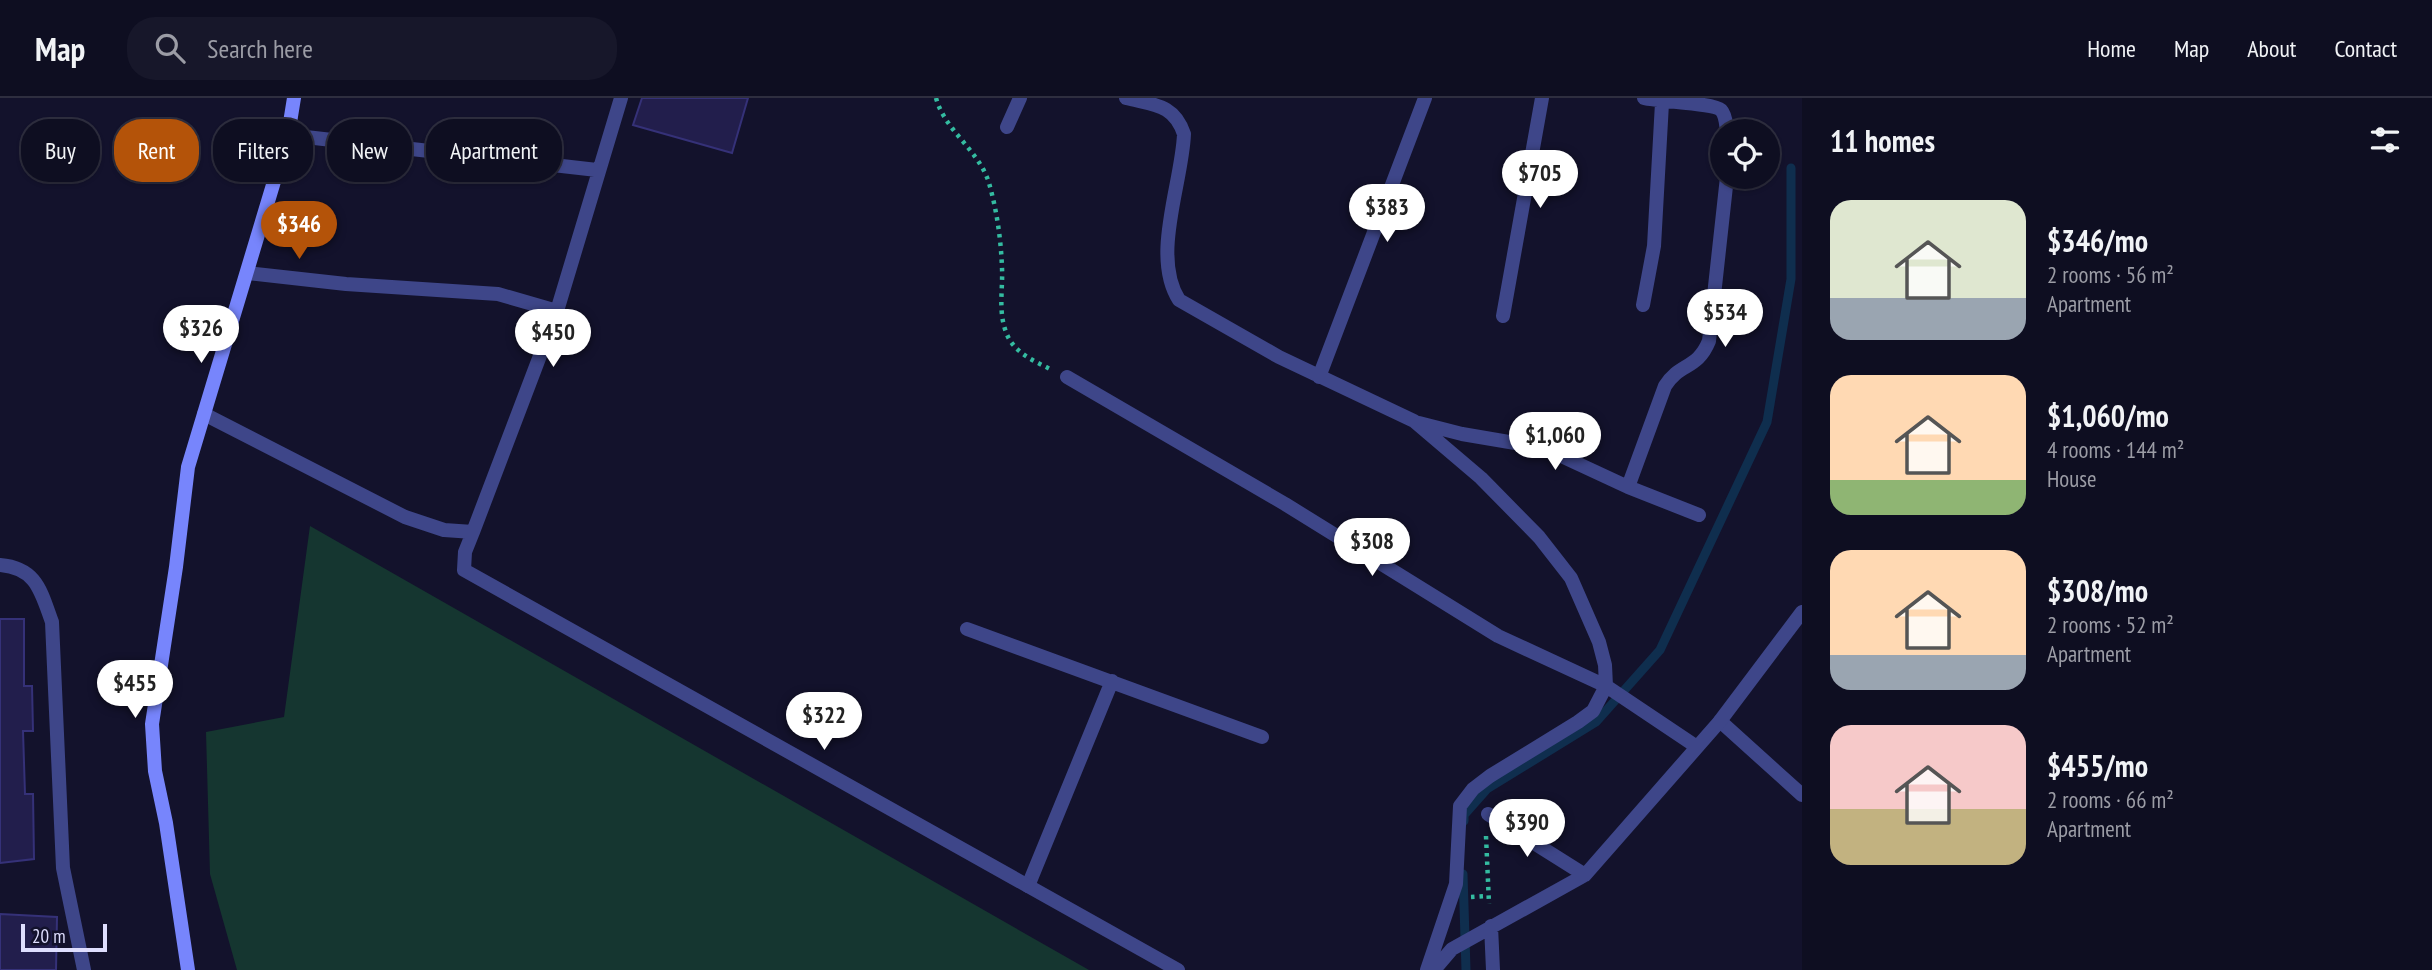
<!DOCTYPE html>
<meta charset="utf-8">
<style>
body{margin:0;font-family:"PT Sans Narrow",sans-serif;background:#17172a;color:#f1f3f6;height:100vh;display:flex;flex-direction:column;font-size:26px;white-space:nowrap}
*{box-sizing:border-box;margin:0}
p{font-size:23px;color:#9b9ca5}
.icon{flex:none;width:38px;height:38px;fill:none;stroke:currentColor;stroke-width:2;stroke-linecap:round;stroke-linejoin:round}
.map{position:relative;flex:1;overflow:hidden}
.sheet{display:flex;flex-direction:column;background:#0e0e21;width:630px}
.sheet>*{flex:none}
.top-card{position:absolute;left:21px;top:21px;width:665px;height:63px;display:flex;gap:14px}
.buttons{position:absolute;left:1710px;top:21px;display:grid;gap:14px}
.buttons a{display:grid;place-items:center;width:70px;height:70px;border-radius:50%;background:#0e0e21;box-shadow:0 2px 5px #0004,0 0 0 2px #2e2e3f;font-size:35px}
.scale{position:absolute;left:21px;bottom:18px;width:86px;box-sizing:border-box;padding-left:7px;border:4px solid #dedefe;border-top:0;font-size:19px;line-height:24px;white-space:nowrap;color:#dedefe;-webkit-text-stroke:5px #13122c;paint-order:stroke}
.price{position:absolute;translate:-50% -60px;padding:0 16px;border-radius:24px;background:#fff;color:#222;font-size:23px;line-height:46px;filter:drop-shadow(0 2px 4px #0008)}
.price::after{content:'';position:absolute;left:50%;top:42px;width:21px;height:16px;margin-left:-10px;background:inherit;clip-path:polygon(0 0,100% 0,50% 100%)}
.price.active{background:#b45309;color:#fff}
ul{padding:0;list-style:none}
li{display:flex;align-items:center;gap:21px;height:175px;padding:0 28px}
li span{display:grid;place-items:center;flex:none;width:196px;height:140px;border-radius:21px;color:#555}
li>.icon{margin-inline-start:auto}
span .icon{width:84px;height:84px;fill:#fffc;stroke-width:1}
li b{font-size:30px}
h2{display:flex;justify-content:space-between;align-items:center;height:84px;padding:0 28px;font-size:30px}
.pill{padding:0 24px;border-radius:28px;background:#0e0e21;box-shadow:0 2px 5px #0004,0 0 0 2px #2e2e3f;font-size:24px;line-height:63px}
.pill.active{background:#b45309;color:#fff}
header{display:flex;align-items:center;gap:42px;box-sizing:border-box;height:98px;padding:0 35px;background:#0e0e21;border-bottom:2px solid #2e2e3f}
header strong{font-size:33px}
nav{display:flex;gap:38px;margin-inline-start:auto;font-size:24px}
.search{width:490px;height:63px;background:#17172a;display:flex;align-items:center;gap:18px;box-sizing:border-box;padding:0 24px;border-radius:28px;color:#9b9ca5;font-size:26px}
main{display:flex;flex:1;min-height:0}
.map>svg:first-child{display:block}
</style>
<header>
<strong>Map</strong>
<div class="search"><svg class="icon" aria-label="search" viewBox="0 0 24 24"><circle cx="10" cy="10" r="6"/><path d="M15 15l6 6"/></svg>Search here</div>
<nav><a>Home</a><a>Map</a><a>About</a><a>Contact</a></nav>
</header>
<main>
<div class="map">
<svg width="1802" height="872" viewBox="0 0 1802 872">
<rect width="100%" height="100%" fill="#13122c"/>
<path fill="#153630" d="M310 428 1089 872H237L210 776 206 634 284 619Z"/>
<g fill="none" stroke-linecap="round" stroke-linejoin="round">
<path stroke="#0f2e4e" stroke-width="9" d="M1464 723V717L1487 691 1596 624 1660 552 1767 324 1791 181V70
M1463 776 1466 872"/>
</g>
<path fill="#221e4c" stroke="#353178" stroke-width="2" d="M642 0H748L732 55 633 27Z
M0 521H24V588H32L33 633H23L25 696H33L34 761 0 765Z
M0 816 57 819 56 872H0Z"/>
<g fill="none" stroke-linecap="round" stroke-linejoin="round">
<path stroke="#34bca1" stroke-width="4.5" stroke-dasharray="3.5 5" stroke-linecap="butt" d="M936 0C945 33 979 52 989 85 997 113 1001 142 1002 170 1003 191 998 213 1006 234 1013 254 1032 262 1050 271
M1486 738 1489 806
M1471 799 1488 798"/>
<path stroke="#3e4689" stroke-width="14" d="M0 467C37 470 41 494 52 524L63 770 84 872
M967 531 1262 639
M1720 623 1802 697
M1028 788 1112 583"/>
<path stroke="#3e4689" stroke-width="14" d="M1126 0C1154 7 1174 6 1184 36 1182 86 1151 158 1179 202L1279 259 1414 323 1481 380 1539 439 1571 480 1599 544 1605 567 1606 588 1593 613 1578 624 1490 678 1473 691 1460 708 1456 786 1427 872
M1644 0C1660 4 1713 5 1721 12 1726 17 1726 27 1727 33
M1007 29 1020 0
M288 37 597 72
M248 175 346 186 498 196 557 213
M1643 207 1654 148 1662 5
M1503 218 1542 0
M1067 279 1285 406 1498 538 1606 588 1697 649
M1319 279 1425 0
M204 316 405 419 444 432 473 434 557 213 621 0
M1419 325 1462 336 1544 350 1628 389 1699 417
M1628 389 1665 288C1680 264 1697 272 1709 243L1727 79
M473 434 465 454 464 472 1178 872
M1488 716 1585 777
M1491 828 1493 872
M1434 872 1452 851 1585 777 1720 623 1802 514"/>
<path stroke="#7785fc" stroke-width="14" d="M188 872 166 725 155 673 152 626 176 469 188 369 288 37 294 0"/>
</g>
</svg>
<div class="buttons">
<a><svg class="icon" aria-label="locate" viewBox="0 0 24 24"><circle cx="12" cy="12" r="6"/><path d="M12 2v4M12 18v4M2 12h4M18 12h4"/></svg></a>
</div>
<div class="scale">20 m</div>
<b class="price" style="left:1540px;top:112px">$705</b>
<b class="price" style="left:1387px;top:146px">$383</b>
<b class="price active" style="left:299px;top:163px">$346</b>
<b class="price" style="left:1725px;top:251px">$534</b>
<b class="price" style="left:201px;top:267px">$326</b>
<b class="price" style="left:553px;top:271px">$450</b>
<b class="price" style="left:1555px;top:374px">$1,060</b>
<b class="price" style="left:1372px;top:480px">$308</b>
<b class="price" style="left:135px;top:622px">$455</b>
<b class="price" style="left:824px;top:654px">$322</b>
<b class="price" style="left:1527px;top:761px">$390</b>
<div class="top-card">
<a class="pill">Buy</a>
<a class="pill active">Rent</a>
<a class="pill">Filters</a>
<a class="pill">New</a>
<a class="pill">Apartment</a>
</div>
</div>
<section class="sheet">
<h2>11 homes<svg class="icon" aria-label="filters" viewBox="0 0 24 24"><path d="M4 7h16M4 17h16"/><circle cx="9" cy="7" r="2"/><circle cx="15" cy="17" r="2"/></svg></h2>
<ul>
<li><span style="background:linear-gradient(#dfe7d0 70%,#9aa5b1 0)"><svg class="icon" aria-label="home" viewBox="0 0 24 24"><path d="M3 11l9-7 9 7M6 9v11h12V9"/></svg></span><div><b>$346/mo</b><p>2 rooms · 56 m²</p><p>Apartment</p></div></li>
<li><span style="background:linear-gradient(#ffd9b3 75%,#8fb573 0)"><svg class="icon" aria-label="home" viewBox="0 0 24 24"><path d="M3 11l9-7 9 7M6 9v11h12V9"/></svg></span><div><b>$1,060/mo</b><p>4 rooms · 144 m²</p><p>House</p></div></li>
<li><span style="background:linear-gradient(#ffd9b3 75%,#9aa5b1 0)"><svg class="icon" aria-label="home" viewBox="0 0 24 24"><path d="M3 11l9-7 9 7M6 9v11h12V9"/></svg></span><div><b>$308/mo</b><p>2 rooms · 52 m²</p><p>Apartment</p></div></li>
<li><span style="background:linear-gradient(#f6c9c9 60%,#c2b280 0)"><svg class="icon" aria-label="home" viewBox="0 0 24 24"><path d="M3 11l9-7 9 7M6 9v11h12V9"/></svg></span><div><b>$455/mo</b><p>2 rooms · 66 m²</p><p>Apartment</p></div></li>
</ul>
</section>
</main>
